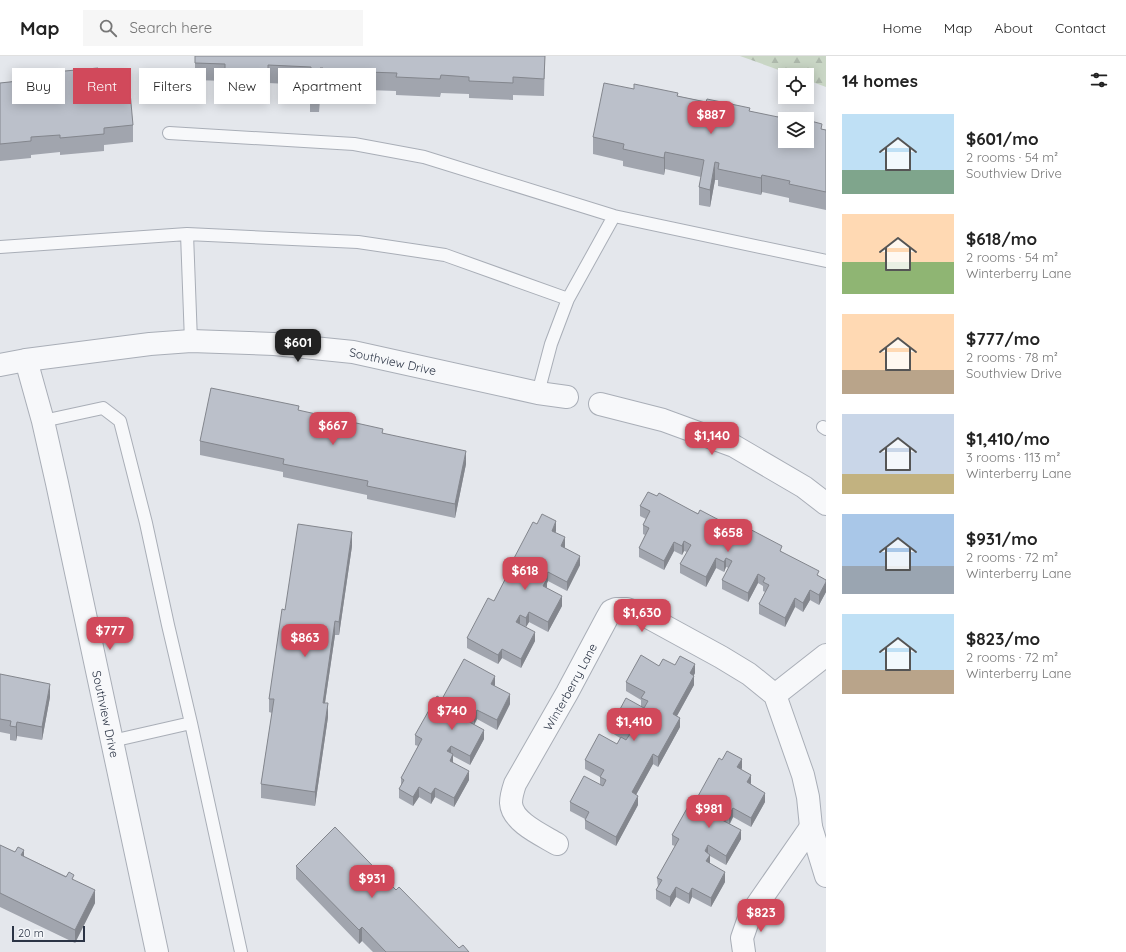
<!DOCTYPE html>
<meta charset="utf-8">
<style>
body{margin:0;font-family:Quicksand,sans-serif;background:#f6f6f6;color:#222;height:100vh;display:flex;flex-direction:column;font-size:15px;white-space:nowrap}
*{box-sizing:border-box;margin:0}
p{font-size:13px;color:#767676}
.icon{flex:none;width:22px;height:22px;fill:none;stroke:currentColor;stroke-width:2;stroke-linecap:round;stroke-linejoin:round}
.map{position:relative;flex:1;overflow:hidden}
.side{display:flex;flex-direction:column;background:#fff;width:300px}
.side>*{flex:none}
.top-card{position:absolute;left:12px;top:12px;width:380px;height:36px;display:flex;gap:8px}
.fabs{position:absolute;left:778px;top:12px;display:grid;gap:8px}
.fabs a{display:grid;place-items:center;width:36px;height:36px;border-radius:0px;background:#fff;box-shadow:0 2px 10px #0003;font-size:20px}
.scale{position:absolute;left:12px;bottom:10px;width:73px;box-sizing:border-box;padding-left:4px;border:2px solid #2b3445;border-top:0;font-size:11px;line-height:14px;white-space:nowrap;color:#2b3445;-webkit-text-stroke:3px #f4f6f9;paint-order:stroke}
.price{position:absolute;translate:-50% -34px;padding:0 9px;border-radius:8px;background:#d1495b;color:#fff;font-size:13px;line-height:26px;filter:drop-shadow(0 1px 2px #0008)}
.price::after{content:'';position:absolute;left:50%;top:24px;width:12px;height:9px;margin-left:-6px;background:inherit;clip-path:polygon(0 0,100% 0,50% 100%)}
.price.active{background:#222;color:#fff}
ul{padding:0;list-style:none}
li{display:flex;align-items:center;gap:12px;height:100px;padding:0 16px}
li span{display:grid;place-items:center;flex:none;width:112px;height:80px;border-radius:0px;color:#555}
li>.icon{margin-inline-start:auto}
span .icon{width:48px;height:48px;fill:#fffc;stroke-width:1}
li b{font-size:17px}
h2{display:flex;justify-content:space-between;align-items:center;height:48px;padding:0 16px;font-size:17px}
.pill{padding:0 14px;border-radius:0px;background:#fff;box-shadow:0 2px 10px #0003;font-size:14px;line-height:36px}
.pill.active{background:#d1495b;color:#fff}
header{display:flex;align-items:center;gap:24px;box-sizing:border-box;height:56px;padding:0 20px;background:#fff;border-bottom:1px solid #e0e0e0}
header strong{font-size:19px}
nav{display:flex;gap:22px;margin-inline-start:auto;font-size:14px}
.search{width:280px;height:36px;background:#f6f6f6;display:flex;align-items:center;gap:10px;box-sizing:border-box;padding:0 14px;border-radius:0px;color:#767676;font-size:15px}
main{display:flex;flex:1;min-height:0}
.map>svg:first-child{display:block}
</style>
<header>
<strong>Map</strong>
<div class="search"><svg class="icon" aria-label="search" viewBox="0 0 24 24"><circle cx="10" cy="10" r="6"/><path d="M15 15l6 6"/></svg>Search here</div>
<nav><a>Home</a><a>Map</a><a>About</a><a>Contact</a></nav>
</header>
<main>
<div class="map">
<svg width="826" height="896" viewBox="0 0 826 896">
<defs>
<pattern id="forest-firs" width="22" height="20" patternUnits="userSpaceOnUse"><rect width="22" height="20" fill="#c9d6c5"/><path d="M5 1l3.5 6h-7zM16 11l3.5 6h-7z" fill="#adb8ab"/></pattern>
</defs>
<rect width="100%" height="100%" fill="#e4e7ec"/>
<path fill="url(#forest-firs)" d="M740 0H826V31L807 24V19H793Z"/>
<g fill="none" stroke-linecap="round" stroke-linejoin="round">
<g stroke="#a9aeb7" stroke-width="14">
<path id="service" d="M169 77 354 88 424 101 614 160 826 205
M187 178 191 285
M0 191 187 178 358 186 445 199 568 243
M538 337 551 288 568 243 614 160
M43 365 103 352 120 365 146 467 168 569 191 667 241 896
M823 371 826 373
M112 685 191 667"/>
</g>
<g stroke="#a9aeb7" stroke-width="24">
<g id="minor">
<path id="s1" d="M26 304 43 365 57 427 157 896"/>
<path id="s2" d="M0 309 26 304 150 288 191 285 274 288 353 296 538 337 567 341"/>
<path d="M600 348 663 364 734 390 804 431 826 448"/>
<path d="M775 639 826 599"/>
<path id="s3" d="M557 788C542 779 512 766 511 747 511 740 513 734 515 728L567 637 607 562 611 555 616 553H627L646 560 721 601 749 618 775 639 803 719 808 741 811 771"/>
<path d="M744 896 742 882 750 859 811 771 826 820"/>
</g>
</g>
<use href="#service" stroke="#f7f8fa" stroke-width="12"/>
<use href="#minor" stroke="#f7f8fa" stroke-width="22"/>
</g>
<path fill="#a1a5ae" d="M545 0 544 40 513 39V44L469 42V38L441 37 440 41 396 39V35L367 34V37L322 35V29H320L319 56H310V29L268 27V32L225 30V25L195 24V7Z
M98 17 133 69V86L104 89V95L60 99V96L31 99V102L0 105V27L27 24V19L45 22Z
M678 40 750 55 826 74V154L789 146V142L762 136 761 139 718 130V124H715L710 151 699 149V131L701 121 665 113 664 119 623 110V105L593 98V81Z
M299 355 383 377 466 408 455 462 367 443V439L283 421V416L200 399V385Z
M657 440 740 475 782 496 819 520 826 524V536L819 549 810 544 803 556 795 551 785 571 759 558V548L765 536 763 535V530L758 527 748 546 722 533V524L729 512 726 511 724 516 716 512 706 531 680 517V508L687 496 684 495 682 499 674 495 664 514 639 501V492L645 479 643 478V469L646 463 640 460V450Z
M537 468 556 475 555 477 565 491V492L580 509 567 535 548 525 547 527V532L562 550 548 576 529 566 526 571 535 585 521 612 502 602 498 608 467 592V582L494 545 512 510V506Z
M352 490 339 579H335L325 647 328 661 315 750 261 742V728L272 657 269 656V643L285 554Z
M675 609 695 617 694 619V629L677 660 680 671 658 711 653 708 636 739 638 749 616 790 585 773V763L570 755V746L600 729V721L585 713V704L617 688 620 682 612 677V668L641 651V644L626 635V626Z
M0 618 50 641 42 684 17 680 16 685 10 684V678L0 676Z
M495 629V630L510 648 497 674 477 663 474 669 484 683 470 709 453 700V707L469 724 454 751 435 741 431 748 419 741 413 750 399 742V733L401 730V722L418 690 415 689V679L442 643Z
M722 704 742 712 741 714 751 728 765 746 751 771 733 761 730 768 741 783 726 809 710 800V808L725 826 711 851 692 841 689 848 676 841 670 851 656 843V834L658 831 657 822 675 790 672 789V779Z
M0 789 74 824 95 847 75 887 0 851Z
M296 810 396 834 459 892 469 896H373L362 885 359 888 296 823Z"/>
<path fill="#83868d" d="M320 12V29L319 56V39Z
M665 96V113L664 119V102Z
M715 106V124L710 151V134Z
M762 119V136L761 139V122Z
M466 395V408L455 462V448Z
M556 465V475L552 484V475Z
M352 476V490L339 579V566Z
M565 481V491L561 499V490Z
M684 485V495L682 499V490Z
M674 486V495L664 514V505Z
M580 500V509L567 535V526Z
M716 502V512L706 531V521Z
M726 502V511L724 516V506Z
M548 516V525L547 527V532L543 530 544 522Z
M758 518V527L748 546V537Z
M826 526V536L819 549V539Z
M810 534V544L803 556V547Z
M562 540V550L548 576V566Z
M795 542V551L785 571V562Z
M529 556V566L526 571V562Z
M520 559V568L516 566Z
M335 565V579L323 660V647Z
M535 576V585L521 612V603Z
M502 593V602L498 608V599Z
M695 608V617L690 626V617Z
M495 620V629L491 637V628Z
M694 620V629L673 667V658Z
M50 628V641L42 684V671Z
M510 638V648L497 674V664Z
M328 647V661L315 750V736Z
M477 654V663L474 669V660Z
M468 657V666L464 663Z
M680 662V671L658 711V701Z
M17 666V680L16 685V671Z
M484 674V683L470 709V700Z
M451 690V699L447 695Z
M453 698V708L450 705Z
M653 698V708L632 746V736Z
M742 703V712L737 721V711Z
M469 715V724L454 751V742Z
M751 719V728L747 726Z
M419 731V741L413 750V741Z
M435 732V741L431 748V738Z
M765 737V746L751 771V762Z
M638 740V749L616 790V781Z
M733 752V761L729 769V759Z
M726 757V766L722 764Z
M741 774V783L726 809V800Z
M708 789V799L705 795Z
M24 794V808L21 799Z
M710 799V808L706 805Z
M725 816V826L711 851V842Z
M676 831V841L670 851V841Z
M692 832V841L689 848V838Z
M95 834V847L75 887V874Z
M362 871V885L359 888V874Z"/>
<path fill="#bbc0ca" stroke="#83868d" d="M195 0H545L544 23 513 21V27L469 25V21L441 19 440 23 396 21 397 17 367 16V20L322 18 323 12H320L319 39H310L311 11 268 9V15L225 13V8L195 7Z
M98 12V17L128 14 133 69 104 72V78L60 82V79L31 81V85L0 88V27L28 24 27 19 45 17V22L54 21V16Z
M604 27 634 33V28L678 37 677 40 706 46 707 43 750 52 749 55 778 61 779 58 800 63H785V85H807V64L822 68 821 73 826 74V136L789 128 790 125 762 119 761 122 718 113 719 107 715 106 710 134 699 131 704 104 665 96 664 102 623 93 624 88 593 81Z
M211 332 299 350 298 354 383 373 382 377 466 395 455 448 367 430 368 425 283 408 284 403 200 385Z
M648 436 657 440 659 437 698 458 700 454 740 475 742 469 782 490 780 495 819 515 817 519 826 524V526L819 539 810 534 803 547 795 542 785 562 759 548 769 529 763 526 765 522 758 518 748 537 722 524 732 505 726 502 724 506 716 502 706 521 680 508 691 489 684 485 682 490 674 486 664 505 639 492 649 472 643 469 650 455 640 450Z
M542 458 556 465 552 475 565 481 561 490 580 500 567 526 548 516 544 522 547 523 543 530 562 540 548 566 529 556 526 562 520 559 516 566 535 576 521 603 502 593 498 599 467 582 488 542 494 545 514 506H512L533 466 537 468Z
M298 468 352 476 339 566 335 565 323 647H328L315 736 261 728 274 643H269L282 553 285 554Z
M641 599 659 610 663 603 675 609 680 600 695 608 690 617 694 620 673 658 680 662 658 701 653 698 632 736 638 740 616 781 585 764 589 756 570 746 584 720 603 730 606 724 600 721 604 714 585 704 599 678 617 688 621 681 626 684 630 678 612 668 626 642 644 652 648 645 641 642 645 636 626 626Z
M464 603 495 620 491 628 510 638 497 664 477 654 474 660 468 657 464 663 484 674 470 700 451 690 447 695 453 698 450 705 469 715 454 742 435 732 431 738 419 731 413 741 399 733 404 724 401 722 422 683 415 679 437 640 442 643Z
M0 618 50 628 42 671 17 666 16 671 10 670 11 665 0 663Z
M727 695 742 703 737 711 751 719 747 726 765 737 751 762 733 752 729 759 726 757 722 764 741 774 726 800 708 789 705 795 710 799 706 805 725 816 711 842 692 832 689 838 676 831 670 841 656 834 662 824 657 822 679 783 672 779 694 740 697 742 719 702 722 704Z
M335 771 396 834 399 831 459 892 463 889 469 896H386L362 871 359 874 296 810Z
M0 789 15 796 18 791 24 794 21 799 66 821 69 816 74 819 72 823 95 834 75 874 0 837Z"/>
<g text-anchor="middle" dominant-baseline="central" stroke-width="4" stroke-linejoin="round" paint-order="stroke">
<g font-size="12" fill="#2b3445" stroke="#f4f6f9">
<text stroke="none"><textPath href="#s2" startOffset="396">Southview Drive</textPath></text>
<text stroke="none"><textPath href="#s3" startOffset="195">Winterberry Lane</textPath></text>
<text stroke="none"><textPath href="#s1" startOffset="363">Southview Drive</textPath></text>
</g>
</g>
</svg>
<div class="fabs">
<a><svg class="icon" aria-label="locate" viewBox="0 0 24 24"><circle cx="12" cy="12" r="6"/><path d="M12 2v4M12 18v4M2 12h4M18 12h4"/></svg></a>
<a><svg class="icon" aria-label="layers" viewBox="0 0 24 24"><path d="M12 4l9 5-9 5-9-5zM3 14l9 5 9-5"/></svg></a>
</div>
<div class="scale">20 m</div>
<b class="price" style="left:711px;top:79px">$887</b>
<b class="price active" style="left:298px;top:307px">$601</b>
<b class="price" style="left:333px;top:390px">$667</b>
<b class="price" style="left:712px;top:400px">$1,140</b>
<b class="price" style="left:728px;top:497px">$658</b>
<b class="price" style="left:525px;top:535px">$618</b>
<b class="price" style="left:642px;top:577px">$1,630</b>
<b class="price" style="left:110px;top:595px">$777</b>
<b class="price" style="left:305px;top:602px">$863</b>
<b class="price" style="left:452px;top:675px">$740</b>
<b class="price" style="left:634px;top:686px">$1,410</b>
<b class="price" style="left:709px;top:773px">$981</b>
<b class="price" style="left:372px;top:843px">$931</b>
<b class="price" style="left:761px;top:877px">$823</b>
<div class="top-card">
<a class="pill">Buy</a>
<a class="pill active">Rent</a>
<a class="pill">Filters</a>
<a class="pill">New</a>
<a class="pill">Apartment</a>
</div>
</div>
<section class="side">
<h2>14 homes<svg class="icon" aria-label="filters" viewBox="0 0 24 24"><path d="M4 7h16M4 17h16"/><circle cx="9" cy="7" r="2"/><circle cx="15" cy="17" r="2"/></svg></h2>
<ul>
<li><span style="background:linear-gradient(#bfe0f5 70%,#7fa58c 0)"><svg class="icon" aria-label="home" viewBox="0 0 24 24"><path d="M3 11l9-7 9 7M6 9v11h12V9"/></svg></span><div><b>$601/mo</b><p>2 rooms · 54 m²</p><p>Southview Drive</p></div></li>
<li><span style="background:linear-gradient(#ffd9b3 60%,#8fb573 0)"><svg class="icon" aria-label="home" viewBox="0 0 24 24"><path d="M3 11l9-7 9 7M6 9v11h12V9"/></svg></span><div><b>$618/mo</b><p>2 rooms · 54 m²</p><p>Winterberry Lane</p></div></li>
<li><span style="background:linear-gradient(#ffd9b3 70%,#b9a48a 0)"><svg class="icon" aria-label="home" viewBox="0 0 24 24"><path d="M3 11l9-7 9 7M6 9v11h12V9"/></svg></span><div><b>$777/mo</b><p>2 rooms · 78 m²</p><p>Southview Drive</p></div></li>
<li><span style="background:linear-gradient(#c9d6e8 75%,#c2b280 0)"><svg class="icon" aria-label="home" viewBox="0 0 24 24"><path d="M3 11l9-7 9 7M6 9v11h12V9"/></svg></span><div><b>$1,410/mo</b><p>3 rooms · 113 m²</p><p>Winterberry Lane</p></div></li>
<li><span style="background:linear-gradient(#a9c7e8 65%,#9aa5b1 0)"><svg class="icon" aria-label="home" viewBox="0 0 24 24"><path d="M3 11l9-7 9 7M6 9v11h12V9"/></svg></span><div><b>$931/mo</b><p>2 rooms · 72 m²</p><p>Winterberry Lane</p></div></li>
<li><span style="background:linear-gradient(#bfe0f5 70%,#b9a48a 0)"><svg class="icon" aria-label="home" viewBox="0 0 24 24"><path d="M3 11l9-7 9 7M6 9v11h12V9"/></svg></span><div><b>$823/mo</b><p>2 rooms · 72 m²</p><p>Winterberry Lane</p></div></li>
</ul>
</section>
</main>
